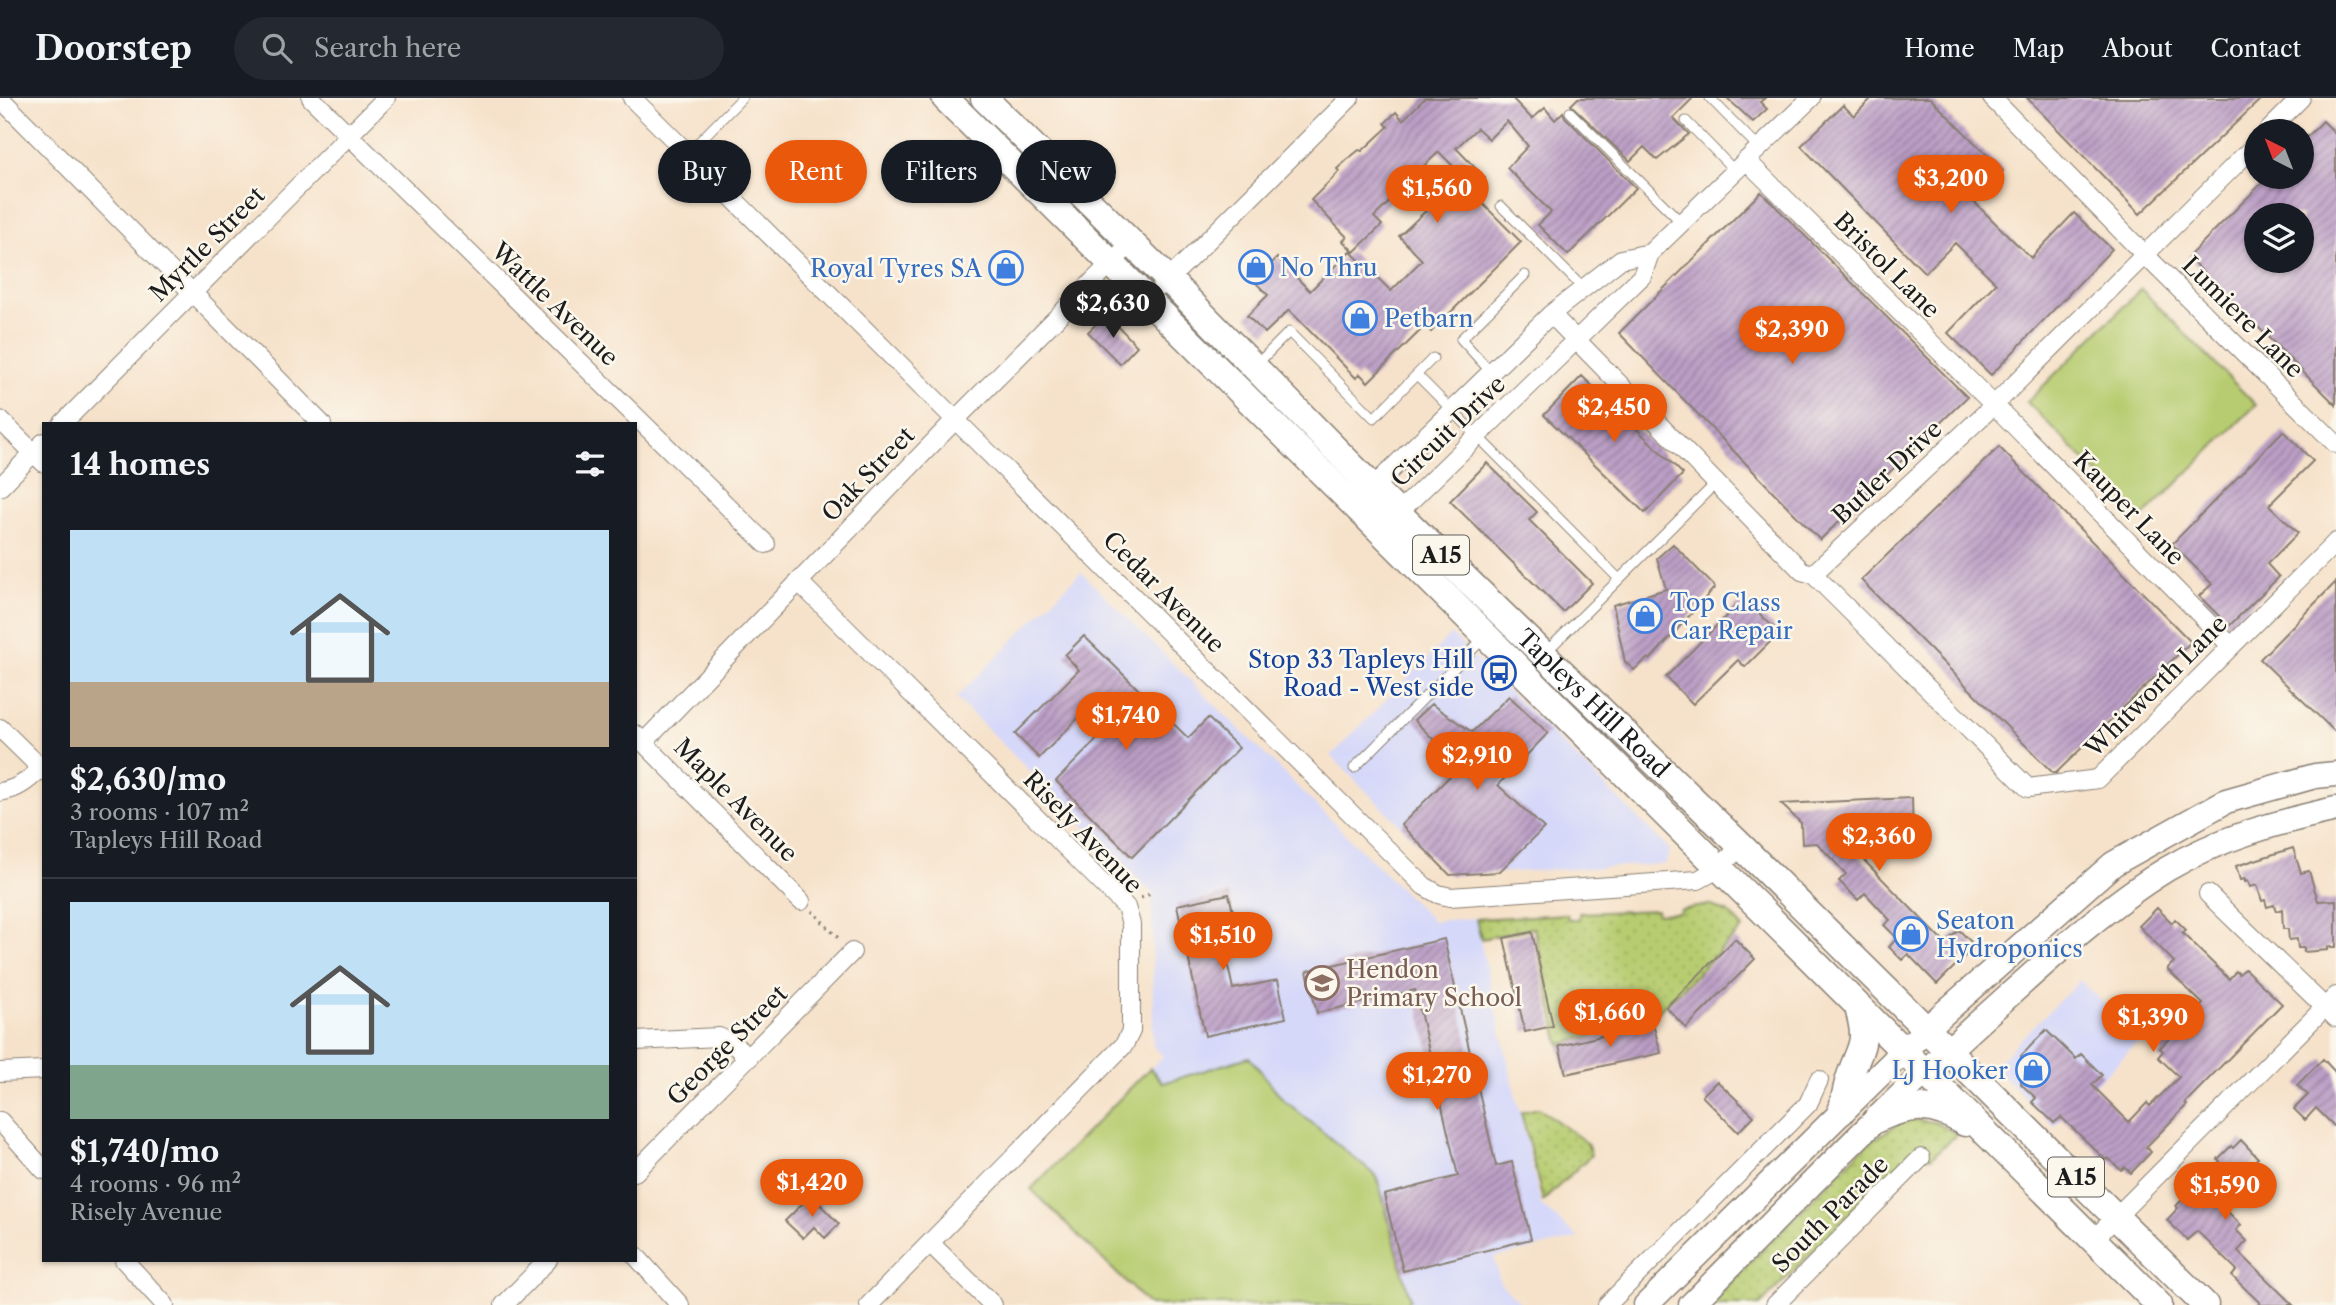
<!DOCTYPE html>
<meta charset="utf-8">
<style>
body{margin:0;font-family:"Libre Caslon Text",serif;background:#242831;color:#f1f3f6;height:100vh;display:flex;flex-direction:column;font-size:26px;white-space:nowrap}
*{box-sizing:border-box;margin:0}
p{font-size:23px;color:#9ea1a6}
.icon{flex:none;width:38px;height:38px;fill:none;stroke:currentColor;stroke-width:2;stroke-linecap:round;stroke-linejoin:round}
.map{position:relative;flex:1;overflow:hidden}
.side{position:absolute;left:42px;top:324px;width:595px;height:840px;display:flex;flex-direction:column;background:#171b24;border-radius:0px;box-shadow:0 2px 5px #0004}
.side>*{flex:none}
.banner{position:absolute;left:658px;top:42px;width:665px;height:63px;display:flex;gap:14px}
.needle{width:46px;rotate:318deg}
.controls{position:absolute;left:2244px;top:21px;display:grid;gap:14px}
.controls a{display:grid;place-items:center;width:70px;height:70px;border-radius:50%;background:#171b24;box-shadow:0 2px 5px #0004;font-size:35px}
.price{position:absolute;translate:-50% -60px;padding:0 16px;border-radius:24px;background:#ea580c;color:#fff;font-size:23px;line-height:46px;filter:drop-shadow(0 2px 4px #0008)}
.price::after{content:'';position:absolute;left:50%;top:42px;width:21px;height:16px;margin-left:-10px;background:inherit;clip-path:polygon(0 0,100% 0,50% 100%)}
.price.selected{background:#222;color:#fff}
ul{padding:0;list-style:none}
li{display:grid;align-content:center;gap:14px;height:371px;padding:0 28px}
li+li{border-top:2px solid #363941}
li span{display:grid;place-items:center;height:217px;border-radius:0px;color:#555}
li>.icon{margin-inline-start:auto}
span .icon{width:126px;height:126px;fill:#fffc;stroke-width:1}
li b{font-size:30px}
h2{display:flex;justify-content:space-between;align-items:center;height:84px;padding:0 28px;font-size:30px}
.tag{padding:0 24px;border-radius:32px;background:#171b24;box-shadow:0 2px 5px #0004;font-size:24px;line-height:63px}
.tag.selected{background:#ea580c;color:#fff}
header{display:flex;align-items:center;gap:42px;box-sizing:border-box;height:98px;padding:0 35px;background:#171b24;border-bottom:2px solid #363941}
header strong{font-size:33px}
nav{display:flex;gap:38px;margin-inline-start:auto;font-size:24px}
.search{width:490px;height:63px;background:#242831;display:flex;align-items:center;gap:18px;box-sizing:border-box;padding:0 24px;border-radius:38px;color:#9ea1a6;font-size:26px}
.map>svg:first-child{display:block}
</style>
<header>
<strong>Doorstep</strong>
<div class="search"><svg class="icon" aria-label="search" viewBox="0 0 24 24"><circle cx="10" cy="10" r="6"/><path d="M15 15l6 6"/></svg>Search here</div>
<nav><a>Home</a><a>Map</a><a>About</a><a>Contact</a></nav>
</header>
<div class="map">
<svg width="2336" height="1207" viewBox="0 0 2336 1207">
<defs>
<pattern id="grass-dots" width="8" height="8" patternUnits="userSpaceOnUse" patternTransform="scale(1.75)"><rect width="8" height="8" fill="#b7cc70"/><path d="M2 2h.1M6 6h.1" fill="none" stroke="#9daf60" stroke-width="1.8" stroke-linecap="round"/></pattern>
<pattern id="building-hatch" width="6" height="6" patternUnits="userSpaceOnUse" patternTransform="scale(1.75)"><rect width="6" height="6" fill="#bc9fc6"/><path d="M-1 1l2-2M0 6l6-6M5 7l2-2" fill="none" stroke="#9881a0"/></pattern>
</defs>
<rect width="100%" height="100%" fill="#fbf7ec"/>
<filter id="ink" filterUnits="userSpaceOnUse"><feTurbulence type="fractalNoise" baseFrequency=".0143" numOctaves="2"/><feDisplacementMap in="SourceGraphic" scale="14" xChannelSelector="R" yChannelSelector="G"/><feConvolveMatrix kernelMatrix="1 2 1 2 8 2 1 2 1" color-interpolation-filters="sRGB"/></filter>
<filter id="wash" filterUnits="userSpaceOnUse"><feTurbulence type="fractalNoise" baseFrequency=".00686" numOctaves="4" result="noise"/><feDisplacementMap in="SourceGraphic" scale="28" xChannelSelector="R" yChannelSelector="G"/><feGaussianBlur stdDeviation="1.57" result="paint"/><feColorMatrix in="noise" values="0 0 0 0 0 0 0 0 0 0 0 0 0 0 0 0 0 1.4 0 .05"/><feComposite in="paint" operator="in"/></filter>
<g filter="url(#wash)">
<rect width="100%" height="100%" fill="#f6e2ca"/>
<path fill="#d5d8f9" d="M1081 474 1433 823 1475 820 1541 1107 1579 1140 1494 1160 1500 1185 1523 1207H1149L1031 1091 1163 958 1153 948 1152 795 956 600Z
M1451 536 1670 752 1665 766 1450 777 1331 658Z
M2080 882 2140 942 2054 1028 1994 968Z"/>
<path fill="url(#grass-dots)" stroke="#6a7446" stroke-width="2" d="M1709 807 1729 815 1743 830 1648 924 1560 946 1534 830 1481 841 1476 821 1567 816 1568 821H1579V815L1657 812 1658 816 1679 815 1680 812Z
M1539 1010 1587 1045 1591 1057 1543 1103 1521 1014Z
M1907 1021 1935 1024 1957 1036 1931 1060 1917 1048 1760 1207H1708L1869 1044Z"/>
<path fill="#b7cc70" stroke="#6a7446" stroke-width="2" d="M2141 191 2256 307 2142 420 2027 304Z
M1249 959 1283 1001 1377 1079 1410 1201 1405 1207H1149L1031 1091 1150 970 1163 985Z"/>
<g id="blocks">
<path fill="url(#building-hatch)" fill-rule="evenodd" d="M1425 0H1512L1532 21 1545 10 1555 22 1563 14 1565 19 1636 90 1568 157 1538 127 1551 114 1507 70 1528 48 1507 23 1489 41 1477 30 1456 50 1485 80 1471 94 1521 144 1431 234 1425 228 1368 284 1360 276 1356 280 1289 212 1265 235 1247 218 1268 197 1254 183 1277 160 1310 193 1350 153 1391 193 1422 162 1399 138 1463 78 1439 54 1405 85 1407 87 1374 119 1382 127 1354 154 1343 143 1347 139 1311 102 1335 78 1339 73 1337 71 1349 60 1359 52 1362 53 1388 29 1385 25 1396 14 1403 22Z
M1578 0H1693L1673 20 1689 36 1657 62 1644 49 1630 63 1571 7Z
M1727 0H1765L1760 4 1767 11 1753 24Z
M1872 0H1930L2003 73 1973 103 2031 160 2074 115 2112 151 1991 277 1948 235 1996 185 1955 145 1925 175 1801 48 1843 7 1854 18Z
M2027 0H2262L2140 116Z
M2323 23 2336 36V307L2188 159 2268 79H2301V45ZM2256 117H2301V163H2256Z
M1761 94 1967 299 1820 442 1619 235Z
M1104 218 1116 231 1118 228 1137 248 1120 266 1088 234Z
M1582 278 1683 376 1645 415 1544 317Z
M2283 333 2313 363 2269 407 2298 435 2267 466 2279 479 2229 528 2199 498 2212 486 2172 446Z
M1999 349 2191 544 2056 675H2053L1861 482Z
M1487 365 1537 414 1529 422 1592 485 1563 514 1450 403Z
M1673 446 1715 489 1650 562 1648 560 1634 572 1625 564 1613 507 1666 491 1657 460Z
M2336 484V635L2260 561Z
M1737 507H1751L1779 535 1745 569 1738 562 1693 606 1666 579Z
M1084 538 1188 640 1208 620 1239 650 1132 759 1056 683 1121 617 1101 597 1039 660 1015 636 1079 572 1065 557Z
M1509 598 1548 635 1498 687 1544 730 1499 774 1450 777 1401 727 1460 668 1414 622 1431 606 1472 634Z
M1912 700 1913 740 1845 743 1945 845 1959 832 1975 848 1937 886 1908 856 1902 862 1889 849 1897 840 1884 827 1890 822 1865 795 1858 802 1839 783 1846 776 1817 745 1802 746 1801 725 1781 706Z
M2293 750 2301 775 2309 773 2318 803 2336 802V849H2328V852L2304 854V850H2298L2297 841 2289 842 2288 831H2283L2282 811 2276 813 2274 807 2267 809 2265 802 2262 803 2257 787 2250 789 2248 783 2245 784V781L2240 782 2236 768Z
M1229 796 1235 823 1219 826 1233 891 1278 882 1286 920 1205 938 1177 807Z
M2157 810 2172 825 2175 821 2186 832 2182 835 2229 881 2236 873 2239 876 2245 871 2282 906 2185 1005 2187 1007 2146 1049 2151 1054 2131 1075 2125 1069 2121 1072 2108 1060 2106 1062 2061 1019 2054 1025 2032 1004 2036 1000 2021 986V958L2046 932 2076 961 2081 956 2102 977 2092 987 2129 1024 2147 1005 2150 1008 2179 979 2158 959 2163 953 2160 950 2203 906 2167 871 2174 864 2139 828Z
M1532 834 1553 928 1525 934 1504 840Z
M1444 841 1496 1068 1512 1064 1531 1141 1403 1173 1384 1097 1458 1078 1415 892 1317 915 1307 873Z
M1735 841 1755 861 1686 930 1666 909Z
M1653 926 1661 955 1566 976 1559 948Z
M2323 961 2336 975V1030L2316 1010 2305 1022 2294 1011 2308 997 2297 987Z
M1717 983 1754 1018 1738 1034 1702 998Z
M2241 1042 2258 1060 2229 1089 2236 1096 2223 1109 2241 1127 2236 1132 2247 1143 2238 1153 2293 1207H2258L2260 1205 2232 1178 2237 1172 2197 1133 2187 1142 2167 1122 2178 1110 2176 1108 2220 1063 2218 1061 2231 1048 2233 1050Z
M811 1097 839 1126 825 1140 814 1129 803 1140 785 1123Z"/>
</g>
</g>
<g filter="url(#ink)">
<use href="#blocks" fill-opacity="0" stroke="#897f73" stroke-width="2"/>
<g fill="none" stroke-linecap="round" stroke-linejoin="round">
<g stroke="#897f73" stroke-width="11">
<path id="service" d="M1710 0 1759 50
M1570 14 1682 125
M1686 23 1735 73
M688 55 742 0
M1501 108 1584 191
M1255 268 1289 234 1374 320 1433 260
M1491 274 1461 241 1525 177
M1417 277 1619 481
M1546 554 1716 385
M1354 670 1484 540"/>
</g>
<g stroke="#897f73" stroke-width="20">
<path id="minor" d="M0 0 322 326
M311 0 766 446
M632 0 1424 788 1438 796 1450 799 1698 782 1718 771 1741 748
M1992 0 2145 157 2336 346
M2268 33 2301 0
M1746 62 1994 307 2230 547
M1162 188 1350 0
M1551 216 1802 473 1813 476 1994 307 2256 46
M0 322 44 365
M62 326 386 0
M0 389 44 344
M1371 400 1373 389 1551 216 1621 161 1650 155
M1389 417 1398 415 1642 178 1650 155 1811 0
M1813 476 2028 690 2098 681 2336 444
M798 483 1126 809 1131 826V933L1124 947 869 1207
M0 630 44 673
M635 636 801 803
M644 644 956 321 1131 145
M0 694C18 691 28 683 41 670
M2208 796 2336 920
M635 943 719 939 732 945 749 960
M0 974 44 972
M0 1023 44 1072
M635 1074 852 854
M2093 1142 2336 898
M930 1145 993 1207
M635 1157 680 1207
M124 1162 165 1207
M504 1207 548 1162
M1607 1207 1808 1006 1819 982
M1775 1207 1921 1060"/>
</g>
<g stroke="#897f73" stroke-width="27">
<path id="secondary" d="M1646 1207 1926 931 2113 766 2226 703 2315 678 2336 676
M1691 1207C1792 1106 1891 1002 1998 907 2049 861 2108 807 2167 771 2219 740 2278 724 2336 711"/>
</g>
<g stroke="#897f73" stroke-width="29">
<g id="primary">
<path d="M945 0 2159 1207"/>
<path id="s1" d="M984 0 1168 181 1398 415 1741 748 2205 1207"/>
<path d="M1841 1014C1844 1003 1846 991 1849 981 1860 947 1869 948 1858 910"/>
<path d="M1877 1021C1911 1006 1932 1005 1965 1025"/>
</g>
</g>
<path stroke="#897f73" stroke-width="3.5" stroke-dasharray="2 5" stroke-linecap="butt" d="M1141 800 1150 796
M812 813 841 843"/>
<use href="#service" stroke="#fff" stroke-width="9"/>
<use href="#minor" stroke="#fff" stroke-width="18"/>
<use href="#secondary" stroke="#fff" stroke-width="24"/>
<use href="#primary" stroke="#fff" stroke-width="26"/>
</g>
</g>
<defs>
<g id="shop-ring" transform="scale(1.75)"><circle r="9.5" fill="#fbf7ec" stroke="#3f7fe0" stroke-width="1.5"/><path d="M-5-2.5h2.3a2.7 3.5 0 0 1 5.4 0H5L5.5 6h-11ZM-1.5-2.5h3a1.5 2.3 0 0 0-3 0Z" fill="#3f7fe0"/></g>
<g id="bus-ring" transform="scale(1.75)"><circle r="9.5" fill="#fbf7ec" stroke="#1a4fb4" stroke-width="1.5"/><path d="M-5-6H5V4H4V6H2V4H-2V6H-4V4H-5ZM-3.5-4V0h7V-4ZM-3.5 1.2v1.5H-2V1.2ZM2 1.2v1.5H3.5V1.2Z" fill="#1a4fb4"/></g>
<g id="school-ring" transform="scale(1.75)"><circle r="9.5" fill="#fbf7ec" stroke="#8d6e63" stroke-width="1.5"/><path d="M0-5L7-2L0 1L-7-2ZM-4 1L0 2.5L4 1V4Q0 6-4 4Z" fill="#8d6e63"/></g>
</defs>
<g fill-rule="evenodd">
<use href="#shop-ring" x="1256" y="169"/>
<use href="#shop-ring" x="1006" y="170"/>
<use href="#shop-ring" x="1360" y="220"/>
<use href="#shop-ring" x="1645" y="518"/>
<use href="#bus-ring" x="1499" y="575"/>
<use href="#shop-ring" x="1911" y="836"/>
<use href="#school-ring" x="1322" y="885"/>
<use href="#shop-ring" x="2033" y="972"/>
</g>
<g text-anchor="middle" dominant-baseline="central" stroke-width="5" stroke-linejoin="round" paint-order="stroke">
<g fill="#fbf7ec" stroke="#5f5e5a" stroke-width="2">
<rect x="1413" y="437.5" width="56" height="39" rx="5"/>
<rect x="2048" y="1059.5" width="56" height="39" rx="5"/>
</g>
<g font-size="23" font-weight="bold" fill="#1c1c1c">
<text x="1441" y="457">A15</text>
<text x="2076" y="1079">A15</text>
</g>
<g font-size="24" fill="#1c1c1c" stroke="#fbf7ec">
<text transform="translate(207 146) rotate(-45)">Myrtle Street</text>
<text transform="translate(1887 167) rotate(45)">Bristol Lane</text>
<text transform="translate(555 206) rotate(44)">Wattle Avenue</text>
<text transform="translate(2243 219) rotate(45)">Lumiere Lane</text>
<text transform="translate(1448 333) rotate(-44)">Circuit Drive</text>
<text transform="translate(1887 374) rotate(-43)">Butler Drive</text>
<text transform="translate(868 376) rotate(-46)">Oak Street</text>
<text transform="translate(2129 410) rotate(46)">Kauper Lane</text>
<text transform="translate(1164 494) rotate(45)">Cedar Avenue</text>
<text transform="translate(2156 588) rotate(-45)">Whitworth Lane</text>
<text stroke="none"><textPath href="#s1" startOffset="859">Tapleys Hill Road</textPath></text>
<text transform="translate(736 702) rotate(45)">Maple Avenue</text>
<text transform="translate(1083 734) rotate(46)">Risely Avenue</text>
<text transform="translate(727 947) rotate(-45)">George Street</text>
<text transform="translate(1830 1116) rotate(-45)">South Parade</text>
</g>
<g font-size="24" fill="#366cbe" stroke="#fbf7ec" text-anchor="start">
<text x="1280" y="169">No Thru</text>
<text x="982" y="170" text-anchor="end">Royal Tyres SA</text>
<text x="1384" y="220">Petbarn</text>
<text x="1670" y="504">Top Class<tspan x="1670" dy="28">Car Repair</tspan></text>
<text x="1936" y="822">Seaton<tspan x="1936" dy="28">Hydroponics</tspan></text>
<text x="2008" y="972" text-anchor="end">LJ Hooker</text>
</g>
<g font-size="24" fill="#164399" stroke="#fbf7ec" text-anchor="end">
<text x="1474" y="561">Stop 33 Tapleys Hill<tspan x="1474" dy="28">Road - West side</tspan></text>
</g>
<g font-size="24" fill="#785e54" stroke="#fbf7ec" text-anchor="start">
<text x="1346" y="871">Hendon<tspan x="1346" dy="28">Primary School</tspan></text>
</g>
</g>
</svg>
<div class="controls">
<a><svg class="needle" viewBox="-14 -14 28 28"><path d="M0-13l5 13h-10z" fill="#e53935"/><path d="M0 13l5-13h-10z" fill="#9ea1a6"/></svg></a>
<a><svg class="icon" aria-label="layers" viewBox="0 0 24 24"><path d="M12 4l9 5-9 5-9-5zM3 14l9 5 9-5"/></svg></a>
</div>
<b class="price" style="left:1951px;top:117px">$3,200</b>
<b class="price" style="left:1437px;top:127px">$1,560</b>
<b class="price selected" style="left:1113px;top:242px">$2,630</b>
<b class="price" style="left:1792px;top:268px">$2,390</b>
<b class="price" style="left:1614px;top:346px">$2,450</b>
<b class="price" style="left:1126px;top:654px">$1,740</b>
<b class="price" style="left:1477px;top:694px">$2,910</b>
<b class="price" style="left:1879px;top:775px">$2,360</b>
<b class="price" style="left:1223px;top:874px">$1,510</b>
<b class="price" style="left:1610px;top:951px">$1,660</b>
<b class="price" style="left:2153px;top:956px">$1,390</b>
<b class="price" style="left:1437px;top:1014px">$1,270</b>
<b class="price" style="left:812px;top:1121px">$1,420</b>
<b class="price" style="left:2225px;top:1124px">$1,590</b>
<div class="banner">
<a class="tag">Buy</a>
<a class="tag selected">Rent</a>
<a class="tag">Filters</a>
<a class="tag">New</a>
</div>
<section class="side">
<h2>14 homes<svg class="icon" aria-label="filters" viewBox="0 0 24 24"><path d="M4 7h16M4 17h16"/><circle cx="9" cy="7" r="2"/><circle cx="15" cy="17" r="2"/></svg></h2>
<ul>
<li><span style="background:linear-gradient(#bfe0f5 70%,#b9a48a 0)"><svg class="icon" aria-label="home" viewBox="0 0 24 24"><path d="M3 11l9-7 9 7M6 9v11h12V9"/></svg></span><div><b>$2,630/mo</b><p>3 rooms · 107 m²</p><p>Tapleys Hill Road</p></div></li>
<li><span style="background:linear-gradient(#bfe0f5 75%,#7fa58c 0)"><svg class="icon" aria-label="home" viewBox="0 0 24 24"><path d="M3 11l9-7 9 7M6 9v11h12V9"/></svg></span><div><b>$1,740/mo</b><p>4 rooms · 96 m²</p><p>Risely Avenue</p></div></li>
</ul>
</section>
</div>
